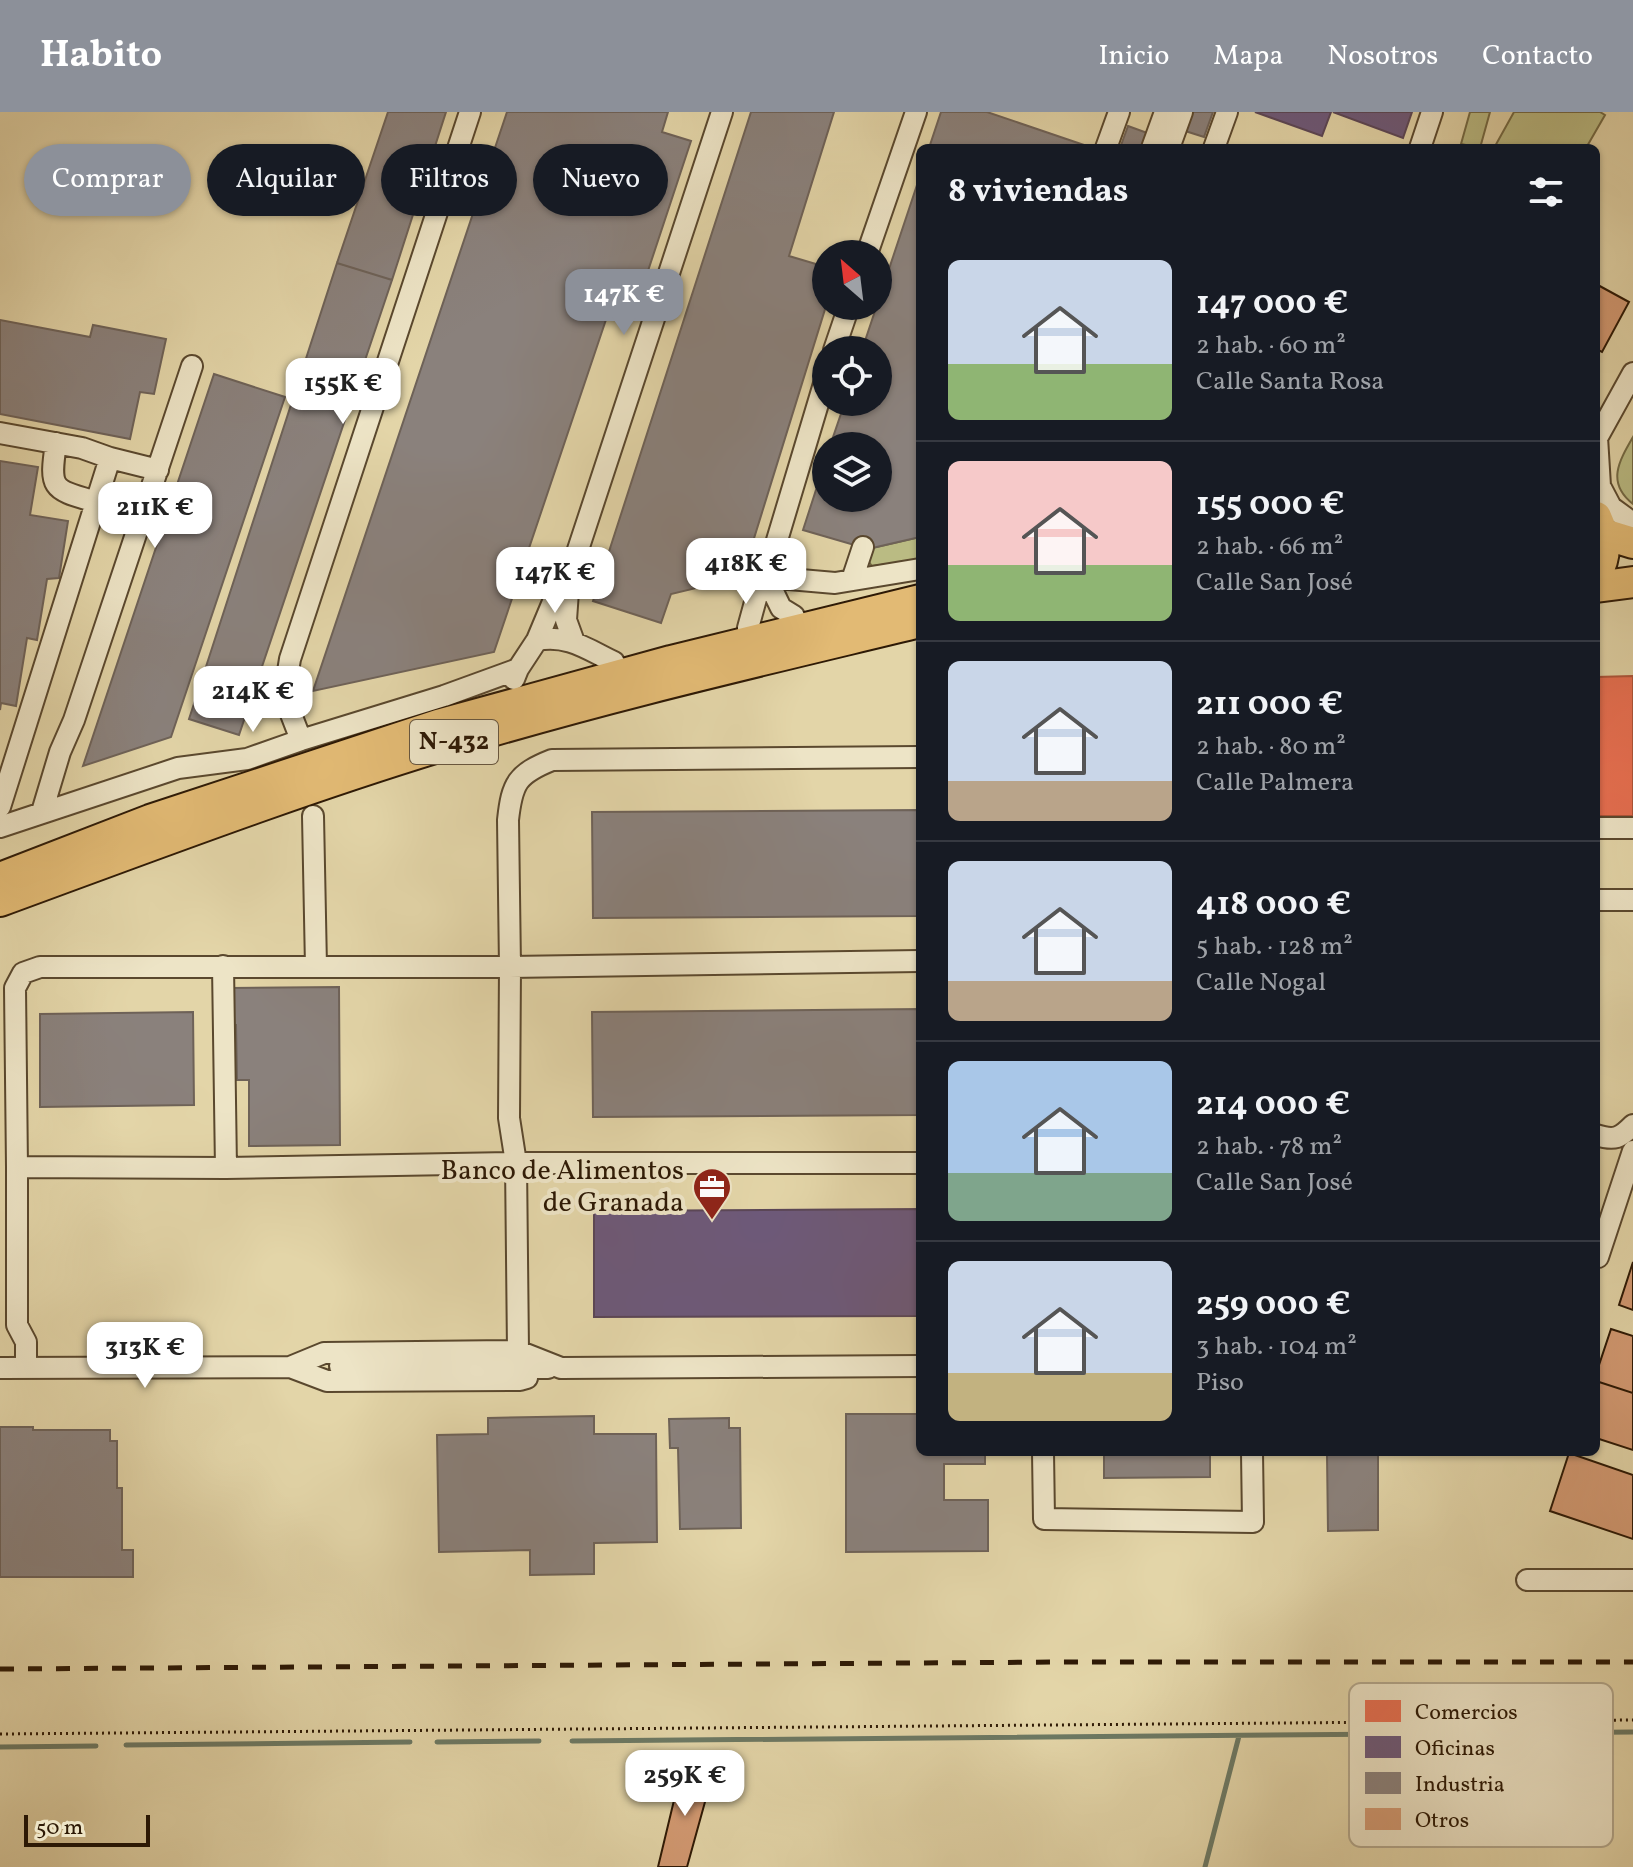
<!DOCTYPE html>
<html lang="es">
<meta charset="utf-8">
<style>
body{margin:0;font-family:Vollkorn,serif;background:#242831;color:#f1f3f6;height:100vh;display:flex;flex-direction:column;font-size:30px;white-space:nowrap}
*{box-sizing:border-box;margin:0}
p{font-size:26px;color:#9ea1a6}
.icon{flex:none;width:44px;height:44px;fill:none;stroke:currentColor;stroke-width:2;stroke-linecap:round;stroke-linejoin:round}
.map{position:relative;flex:1;overflow:hidden}
.details{position:absolute;left:916px;top:32px;width:684px;height:1312px;display:flex;flex-direction:column;background:#171b24;border-radius:12px;box-shadow:0 2px 6px #0004}
.details>*{flex:none}
.banner{position:absolute;left:24px;top:32px;width:760px;height:72px;display:flex;gap:16px}
.needle{width:52px;rotate:332deg}
.tools{position:absolute;left:812px;top:128px;display:grid;gap:16px}
.tools a{display:grid;place-items:center;width:80px;height:80px;border-radius:50%;background:#171b24;box-shadow:0 2px 6px #0004;font-size:40px}
.scale{position:absolute;left:24px;bottom:20px;width:126px;box-sizing:border-box;padding-left:8px;border:4px solid #2d1905;border-top:0;font-size:22px;line-height:28px;white-space:nowrap;color:#2d1905;-webkit-text-stroke:6px #ede4c6;paint-order:stroke}
.price{position:absolute;translate:-50% -68px;padding:0 18px;border-radius:16px;background:#fff;color:#222;font-size:26px;line-height:52px;filter:drop-shadow(0 2px 4px #0008)}
.price::after{content:'';position:absolute;left:50%;top:48px;width:24px;height:18px;margin-left:-12px;background:inherit;clip-path:polygon(0 0,100% 0,50% 100%)}
.price.current{background:#8c9099;color:#fff}
ul{padding:0;list-style:none}
li{display:flex;align-items:center;gap:24px;height:200px;padding:0 32px}
li+li{border-top:2px solid #363941}
li span{display:grid;place-items:center;flex:none;width:224px;height:160px;border-radius:12px;color:#555}
li>.icon{margin-inline-start:auto}
span .icon{width:96px;height:96px;fill:#fffc;stroke-width:1}
li b{font-size:34px}
h2{display:flex;justify-content:space-between;align-items:center;height:96px;padding:0 32px;font-size:34px}
.chip{padding:0 28px;border-radius:36px;background:#171b24;box-shadow:0 2px 6px #0004;font-size:28px;line-height:72px}
.chip.current{background:#8c9099;color:#fff}
header{display:flex;align-items:center;gap:48px;box-sizing:border-box;height:112px;padding:0 40px;background:#8c9099;color:#fff}
header strong{font-size:38px}
nav{display:flex;gap:44px;margin-inline-start:auto;font-size:28px}
.map>svg:first-child{display:block}
</style>
<header>
<strong>Habito</strong>
<nav><a>Inicio</a><a>Mapa</a><a>Nosotros</a><a>Contacto</a></nav>
</header>
<div class="map">
<svg width="1633" height="1755" viewBox="0 0 1633 1755">
<rect width="100%" height="100%" fill="#e3d5a8"/>
<filter id="stains"><feTurbulence type="fractalNoise" baseFrequency=".0025" numOctaves="4"/><feColorMatrix values="0 0 0 0 .2 0 0 0 0 .09 0 0 0 0 .02 0 0 0 .5 -.17"/></filter>
<radialGradient id="worn" r=".72"><stop offset=".6" stop-color="#630" stop-opacity="0"/><stop offset="1" stop-color="#630" stop-opacity=".3"/></radialGradient>
<path fill="#babb83" stroke="#746a44" stroke-width="2" d="M1470 0H1490L1480 36 1461 32Z
M1514 0H1600L1605 3 1586 36H1494Z
M1633 325V392C1606 371 1619 349 1633 325Z
M920 425V448L872 454 869 450 868 437Z"/>
<path fill="#e76f51" stroke="#af553a" stroke-width="2" d="M1633 564V704H1596V565Z"/>
<path fill="#6d597a" stroke="#5a4657" stroke-width="2" d="M1255 0H1331L1322 24Z
M1333 0H1412L1403 26Z
M920 1097V1204L594 1205V1099Z"/>
<path fill="#8a817c" stroke="#6e6258" stroke-width="2" d="M388 0H446L392 168 337 151Z
M507 0H668L662 20 691 29 640 183 617 175 494 540 313 579Z
M751 0H834L789 144 826 155V194L742 465 671 482 661 511 593 489Z
M941 0H987L1087 34V36H929Z
M1185 0H1213L1204 25 1179 17Z
M1128 14 1153 23 1148 36H1120Z
M920 64V425L868 437 803 418 826 347V386H878V334H830L845 290H878V238H862Z
M337 151 392 168 239 623 189 607Z
M0 208 90 225 93 213 166 227 154 282 140 280 130 327 0 302Z
M214 262 285 285 171 625 83 654Z
M0 349 38 355 30 403 68 409 59 466 47 467 37 528 27 526 16 594 1 591 0 598Z
M920 698V804L593 806 592 700Z
M339 875 340 1033 249 1034V968H237L236 913H231V876Z
M920 897V1003L593 1005 592 900Z
M193 900 194 993 40 995V902Z
M846 1302H920V1340H985V1352H944V1388H988V1439L846 1440Z
M594 1304V1322H656L657 1430 594 1431V1462L530 1463V1438L439 1440 437 1323 488 1322V1306Z
M729 1306V1316H740L741 1416 680 1417 678 1336H670L669 1307Z
M0 1315H33V1318H110V1329H117V1376H122V1438H133V1465H0Z
M1104 1340H1210V1365L1104 1366Z
M1378 1342V1418L1328 1419 1327 1343Z"/>
<g fill="none" stroke-linecap="round" stroke-linejoin="round">
<path stroke="#6c7964" stroke-width="5" d="M572 1629 1633 1620
M437 1630 539 1629
M126 1633 410 1630
M0 1635 96 1634
M1205 1755 1239 1624"/>
</g>
<path fill="#d39a73" stroke="#2d1905" stroke-width="2" d="M1596 172 1629 190 1602 240 1596 237Z
M1633 1150V1198L1619 1193Z
M1611 1217 1633 1224V1281L1596 1269V1262Z
M1596 1269 1633 1281V1338L1596 1326Z
M1569 1341 1633 1363V1427L1550 1399Z
M682 1655 713 1661 687 1755H658Z"/>
<g fill="none" stroke-linecap="round" stroke-linejoin="round">
<g stroke="#5a482e" stroke-width="24">
<path id="minor" d="M1106 36 1119 0
M1152 36 1165 0
M1169 36 1182 0
M1214 36 1227 0
M1420 36 1432 0
M867 142 916 0
M834 238 849 194
M0 321 82 336 110 346 158 358
M1597 325 1600 374 1611 395 1633 411
M1596 328 1633 261
M56 331C49 378 52 377 96 390
M766 465 835 471 920 457
M766 465 781 496 794 504
M852 468 863 435
M748 516 757 483 766 465 826 265
M537 528 555 485 564 471
M574 530 566 508 569 465 722 0
M514 567 518 557 537 528C567 522 587 537 614 550
M301 628 284 584 290 547 470 0
M0 695 110 346
M42 700 60 640 74 608 192 254
M313 704 316 855
M0 715 178 656 247 647 301 628 444 584 518 557
M1596 716H1633
M1596 788H1633
M223 854 226 1056
M1596 1023C1615 1029 1620 1026 1633 1013
M17 1055 15 876 23 861 40 855H510L920 849
M1596 1145H1598L1633 1039
M518 1239 516 1051 509 1006 510 855 508 708C512 671 517 662 552 648L920 645
M340 1254 548 1256
M290 1255 324 1241 518 1239 561 1256 920 1254
M290 1255 327 1269 520 1268 527 1266
M0 1256 300 1255
M26 1256V1230L17 1213V1055L226 1056 516 1051H920
M1043 1340 1044 1407 1253 1410 1252 1340
M1527 1468H1633"/>
</g>
<g stroke="#2d1905" stroke-width="34">
<path id="highway" d="M1596 405C1605 424 1608 443 1596 462
M1604 422 1633 431
M1596 475 1633 470
M0 766 150 708 438 613 671 549 920 488
M0 789C150 734 299 677 451 631 606 584 763 548 920 510"/>
</g>
<path stroke="#2d1905" stroke-width="3" stroke-dasharray="2 4" stroke-linecap="butt" d="M0 1622 1633 1608"/>
<use href="#minor" stroke="#ede4c6" stroke-width="20"/>
<use href="#highway" stroke="#e2ba74" stroke-width="30"/>
<path stroke="#2d1905" stroke-width="5" stroke-dasharray="14 14" stroke-linecap="butt" d="M0 1557 1066 1550H1633"/>
</g>
<defs>
<g id="office-pin" transform="scale(2)"><path d="M0 17L-7.5 6A9.5 9.5 0 1 1 7.5 6Z" fill="#8f2418" stroke="#ede4c6"/><path d="M-6-3h4V-5.5h4V-3h4V5H-6ZM-1-4.5V-3h2v-1.5ZM-6 0V1H6V0Z" fill="#fff"/></g>
</defs>
<g fill-rule="evenodd">
<use href="#office-pin" x="712" y="1075"/>
</g>
<g text-anchor="middle" dominant-baseline="central" stroke-width="8" stroke-linejoin="round" paint-order="stroke">
<rect fill="#ede4c6" stroke="#67563f" stroke-width="2" x="410" y="608" width="88" height="44" rx="6"/>
<g font-size="26" font-weight="bold" fill="#2d1905">
<text x="454" y="630">N-432</text>
</g>
<g font-size="28" fill="#2d1905" stroke="#ede4c6" text-anchor="end">
<text x="684" y="1059">Banco de Alimentos<tspan x="684" dy="32">de Granada</tspan></text>
</g>
</g>
<rect x="1349" y="1571" width="264" height="164" rx="12" fill="#ede4c6" stroke="#b3a78c" stroke-width="2"/>
<rect x="1365" y="1588" width="36" height="22" fill="#e76f51"/>
<rect x="1365" y="1624" width="36" height="22" fill="#6d597a"/>
<rect x="1365" y="1660" width="36" height="22" fill="#8a817c"/>
<rect x="1365" y="1696" width="36" height="22" fill="#d39a73"/>
<g font-size="22" fill="#2d1905">
<text x="1415" y="1607">Comercios</text>
<text x="1415" y="1643">Oficinas</text>
<text x="1415" y="1679">Industria</text>
<text x="1415" y="1715">Otros</text>
</g>
<rect width="100%" height="100%" filter="url(#stains)"/>
<rect width="100%" height="100%" fill="url(#worn)"/>
</svg>
<div class="tools">
<a><svg class="needle" viewBox="-14 -14 28 28"><path d="M0-13l5 13h-10z" fill="#e53935"/><path d="M0 13l5-13h-10z" fill="#9ea1a6"/></svg></a>
<a><svg class="icon" aria-label="locate" viewBox="0 0 24 24"><circle cx="12" cy="12" r="6"/><path d="M12 2v4M12 18v4M2 12h4M18 12h4"/></svg></a>
<a><svg class="icon" aria-label="layers" viewBox="0 0 24 24"><path d="M12 4l9 5-9 5-9-5zM3 14l9 5 9-5"/></svg></a>
</div>
<div class="scale">50 m</div>
<b class="price current" style="left:624px;top:225px">147K €</b>
<b class="price" style="left:343px;top:314px">155K €</b>
<b class="price" style="left:155px;top:438px">211K €</b>
<b class="price" style="left:746px;top:494px">418K €</b>
<b class="price" style="left:555px;top:503px">147K €</b>
<b class="price" style="left:253px;top:622px">214K €</b>
<b class="price" style="left:145px;top:1278px">313K €</b>
<b class="price" style="left:685px;top:1706px">259K €</b>
<div class="banner">
<a class="chip current">Comprar</a>
<a class="chip">Alquilar</a>
<a class="chip">Filtros</a>
<a class="chip">Nuevo</a>
</div>
<section class="details">
<h2>8 viviendas<svg class="icon" aria-label="filters" viewBox="0 0 24 24"><path d="M4 7h16M4 17h16"/><circle cx="9" cy="7" r="2"/><circle cx="15" cy="17" r="2"/></svg></h2>
<ul>
<li><span style="background:linear-gradient(#c9d6e8 65%,#8fb573 0)"><svg class="icon" aria-label="home" viewBox="0 0 24 24"><path d="M3 11l9-7 9 7M6 9v11h12V9"/></svg></span><div><b>147 000 €</b><p>2 hab. · 60 m²</p><p>Calle Santa Rosa</p></div></li>
<li><span style="background:linear-gradient(#f6c9c9 65%,#8fb573 0)"><svg class="icon" aria-label="home" viewBox="0 0 24 24"><path d="M3 11l9-7 9 7M6 9v11h12V9"/></svg></span><div><b>155 000 €</b><p>2 hab. · 66 m²</p><p>Calle San José</p></div></li>
<li><span style="background:linear-gradient(#c9d6e8 75%,#b9a48a 0)"><svg class="icon" aria-label="home" viewBox="0 0 24 24"><path d="M3 11l9-7 9 7M6 9v11h12V9"/></svg></span><div><b>211 000 €</b><p>2 hab. · 80 m²</p><p>Calle Palmera</p></div></li>
<li><span style="background:linear-gradient(#c9d6e8 75%,#b9a48a 0)"><svg class="icon" aria-label="home" viewBox="0 0 24 24"><path d="M3 11l9-7 9 7M6 9v11h12V9"/></svg></span><div><b>418 000 €</b><p>5 hab. · 128 m²</p><p>Calle Nogal</p></div></li>
<li><span style="background:linear-gradient(#a9c7e8 70%,#7fa58c 0)"><svg class="icon" aria-label="home" viewBox="0 0 24 24"><path d="M3 11l9-7 9 7M6 9v11h12V9"/></svg></span><div><b>214 000 €</b><p>2 hab. · 78 m²</p><p>Calle San José</p></div></li>
<li><span style="background:linear-gradient(#c9d6e8 70%,#c2b280 0)"><svg class="icon" aria-label="home" viewBox="0 0 24 24"><path d="M3 11l9-7 9 7M6 9v11h12V9"/></svg></span><div><b>259 000 €</b><p>3 hab. · 104 m²</p><p>Piso</p></div></li>
</ul>
</section>
</div>
